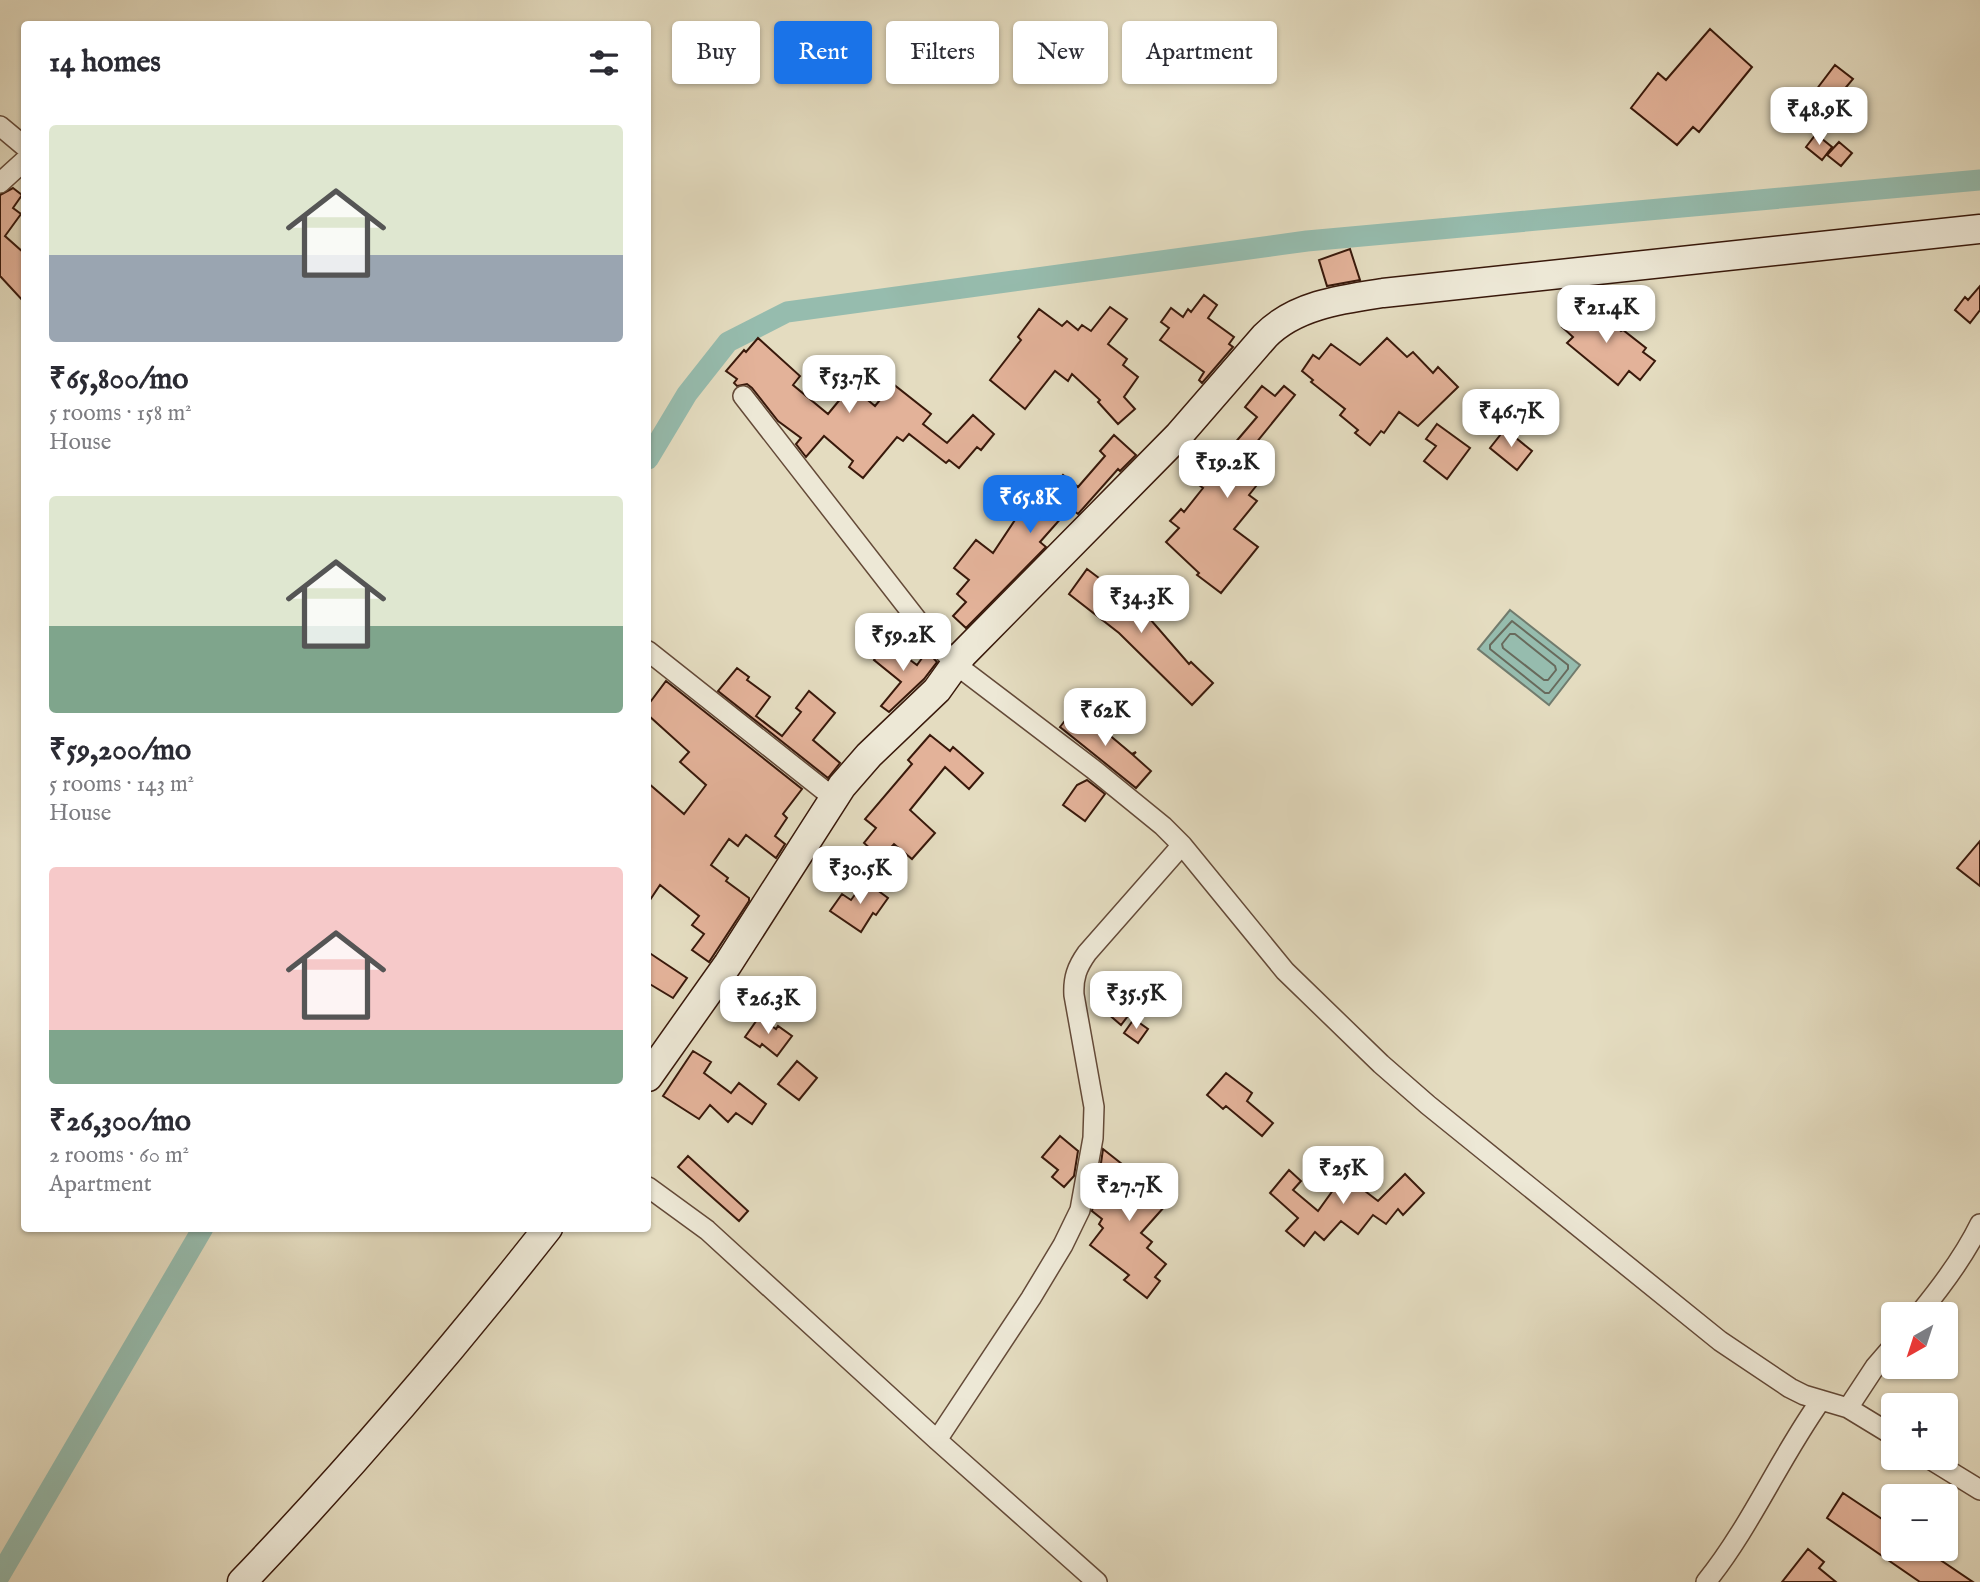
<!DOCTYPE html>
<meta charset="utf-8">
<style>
body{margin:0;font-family:"IM FELL English",serif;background:#f7f7f7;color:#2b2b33;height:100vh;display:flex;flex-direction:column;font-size:26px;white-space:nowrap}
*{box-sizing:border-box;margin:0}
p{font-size:23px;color:#7c7c81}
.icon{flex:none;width:38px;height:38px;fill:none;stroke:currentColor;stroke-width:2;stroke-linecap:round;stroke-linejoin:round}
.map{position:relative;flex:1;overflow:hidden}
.panel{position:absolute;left:21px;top:21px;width:630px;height:1211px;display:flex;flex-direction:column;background:#fff;border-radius:7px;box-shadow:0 2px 5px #0004}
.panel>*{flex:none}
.guide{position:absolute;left:672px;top:21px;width:665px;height:63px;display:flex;gap:14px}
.needle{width:46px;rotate:219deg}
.fabs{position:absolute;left:1881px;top:1302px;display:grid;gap:14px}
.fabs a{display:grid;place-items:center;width:77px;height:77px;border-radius:7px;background:#fff;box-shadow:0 2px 5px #0004;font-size:35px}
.price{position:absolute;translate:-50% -60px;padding:0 16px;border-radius:14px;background:#fff;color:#222;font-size:23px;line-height:46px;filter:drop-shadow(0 2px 4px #0008)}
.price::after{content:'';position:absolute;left:50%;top:42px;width:21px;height:16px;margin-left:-10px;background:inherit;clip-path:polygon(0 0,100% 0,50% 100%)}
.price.selected{background:#1a73e8;color:#fff}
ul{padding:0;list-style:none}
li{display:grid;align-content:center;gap:14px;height:371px;padding:0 28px}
li span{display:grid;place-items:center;height:217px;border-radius:7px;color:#555}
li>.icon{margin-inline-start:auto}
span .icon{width:126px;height:126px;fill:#fffc;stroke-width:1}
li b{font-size:30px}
h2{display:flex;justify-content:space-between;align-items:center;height:84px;padding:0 28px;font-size:30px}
.chip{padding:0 24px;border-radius:7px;background:#fff;box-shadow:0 2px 5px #0004;font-size:24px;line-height:63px}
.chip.selected{background:#1a73e8;color:#fff}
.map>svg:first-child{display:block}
</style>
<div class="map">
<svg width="1980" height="1582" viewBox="0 0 1980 1582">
<rect width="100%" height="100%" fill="#e4dcc0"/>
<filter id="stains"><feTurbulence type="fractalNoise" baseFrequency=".00286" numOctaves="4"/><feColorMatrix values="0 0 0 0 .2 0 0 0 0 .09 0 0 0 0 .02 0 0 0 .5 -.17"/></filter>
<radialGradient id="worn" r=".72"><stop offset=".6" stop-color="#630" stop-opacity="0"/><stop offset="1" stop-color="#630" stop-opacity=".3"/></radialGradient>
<path fill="#96bcae" stroke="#717b6d" stroke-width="2" d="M1510 610 1580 665 1549 705 1478 649Z"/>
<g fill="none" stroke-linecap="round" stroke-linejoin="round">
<path stroke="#686a5c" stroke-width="2" d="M1512 621 1568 665V669L1549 693H1545L1490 649V645Z
M1510 634H1515L1555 666 1556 670 1548 680H1544L1503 648 1502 644Z"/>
<path stroke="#96bcae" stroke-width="21" d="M648 459 687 394 728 342 787 312 1307 241 1980 180
M0 1575 203 1228"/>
</g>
<path fill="#e3b299" stroke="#39190b" stroke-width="2" d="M1710 29 1752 67 1699 132 1693 127 1677 145 1631 108 1658 73 1666 80Z
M1835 65 1853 79 1832 104 1816 90Z
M1816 134 1832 147 1822 160 1806 147Z
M1839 142 1852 153 1841 166 1827 155Z
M13 188 22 195 13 208 21 214 5 236 24 253V302L0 276V195Z
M1350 249 1360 280 1327 286 1319 260Z
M1980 286V310L1970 323 1955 310 1965 297 1968 300Z
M1204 295 1217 305 1208 318 1234 337 1229 344 1233 347 1202 383 1199 380 1204 372 1160 340 1169 328 1161 322 1171 308 1183 317 1188 309 1191 312Z
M1584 299 1621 331 1623 330 1646 348 1643 352 1655 361 1640 380 1629 371 1618 385 1567 343 1573 337 1562 327Z
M1110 307 1127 319 1108 344 1127 359 1123 365 1138 377 1124 397 1135 409 1118 424 1098 402 1100 400 1072 374 1068 381 1055 371 1025 409 990 380 1021 340 1018 337 1039 309 1062 326 1067 321 1078 330 1082 325 1091 331Z
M758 338 800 376 793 385 828 414 851 386 875 406 893 384 931 414 923 424 947 443 973 415 994 434 981 450 977 447 959 468 949 460 946 463 909 434 903 441 897 437 863 478 849 467 853 461 824 436 806 457 796 444 801 438 778 421 752 388 747 384 737 386 734 383 737 379 726 371 744 350 746 352Z
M1387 338 1407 357 1413 352 1433 373 1438 367 1458 387 1418 426 1399 412 1384 433 1381 431 1370 445 1355 433 1358 430 1340 415 1345 409 1311 382 1313 380 1302 371 1313 355 1319 359 1331 344 1360 365Z
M1262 386 1275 396 1284 386 1295 395 1251 449 1272 466 1249 495 1257 501 1234 529 1258 547 1221 593 1197 575 1199 573 1166 542 1179 528 1170 521 1181 509 1184 512 1203 488 1195 482 1223 447 1228 451 1257 417 1245 407Z
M1437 424 1470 448 1447 479 1424 461 1436 446 1426 439Z
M1505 429 1532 451 1517 470 1490 448Z
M1114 435 1136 455 1120 471 1118 469 1078 514 1070 508 1040 542 1046 547 966 628 953 616 966 602 957 594 969 580 954 568 976 540 993 553 1015 520 1034 501 1038 505 1063 475 1078 487 1105 456 1100 451Z
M1087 569 1144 612 1189 664 1191 662 1213 683 1192 705 1119 633 1069 594Z
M887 643 917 665 927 651 937 662 924 679 889 712 881 706 901 682 874 660Z
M737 668 749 677 747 680 770 697 756 716 782 736 801 712 796 708 809 691 835 713 813 740 840 763 828 778 718 691Z
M666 681 802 789 783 814 787 818 775 836 785 844 776 858 746 835 738 846 729 839 711 865 728 878 726 881 749 898V901L709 962 692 950 704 934 692 925 699 916 660 885 648 903V783L684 814 706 785 680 762 689 752 648 715V705Z
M1076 707 1132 754 1136 752 1133 755 1151 771 1136 788 1060 727Z
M930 735 950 751 953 747 983 773 969 789 945 767 910 810 935 833 912 859 894 844 881 858 864 843 876 828 865 819 912 764 908 760Z
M1087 780 1105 794 1085 821 1063 805 1077 785Z
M1980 841V886L1957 868Z
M865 881 888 898 876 915 873 913 861 932 830 911 842 894 851 900Z
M648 952 687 978 673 998 648 983Z
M1107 975 1123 990 1132 978 1147 991 1121 1025 1100 1007 1108 998 1095 987Z
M759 1017 776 1029 778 1026 792 1036 777 1056 762 1044 760 1047 745 1037Z
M1134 1019 1148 1029 1138 1043 1124 1033Z
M693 1051 711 1062 704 1073 731 1093 739 1083 766 1104 752 1124 736 1113 728 1122 710 1105 699 1119 663 1096Z
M797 1061 817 1078 799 1100 778 1084Z
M1226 1073 1252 1093 1247 1101 1273 1123 1262 1136 1226 1106 1223 1109 1207 1095Z
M1060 1136 1078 1151 1074 1176 1064 1187 1052 1177 1058 1170 1042 1157Z
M1103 1149 1146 1183 1151 1177 1173 1197 1141 1233 1152 1242 1147 1248 1166 1264 1155 1277 1160 1281 1147 1298 1124 1280 1129 1275 1090 1245 1103 1228 1099 1224 1102 1219 1092 1211 1094 1202 1111 1181 1100 1170Z
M688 1156 748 1211 739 1221 678 1167Z
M1289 1170 1301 1181 1293 1190 1318 1211 1344 1175 1378 1201 1405 1174 1424 1193 1403 1215 1398 1209 1386 1224 1373 1215 1358 1234 1341 1221 1324 1240 1315 1232 1304 1246 1286 1231 1298 1218 1270 1193Z
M1843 1493 1894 1527V1549H1924L1973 1582H1920L1827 1518Z
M1808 1549 1824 1562 1819 1568 1836 1582H1782Z"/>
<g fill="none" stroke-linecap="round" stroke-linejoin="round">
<g stroke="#644a38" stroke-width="22">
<path id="street" d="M0 126 24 146
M0 183 24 161
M743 396 925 630 955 664 1093 769 1163 826 1182 845 1285 971 1381 1064 1428 1105 1720 1341 1790 1388 1804 1395 1848 1408 1894 1436
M648 651 835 799
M648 1187 707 1230 937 1440 1097 1582
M1919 1314C1942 1286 1964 1257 1980 1224
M1848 1408 1875 1367 1894 1345
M937 1440 1031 1298 1063 1245 1080 1210 1093 1138 1094 1107 1074 995C1073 978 1077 967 1087 953L1182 845
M1928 1458 1980 1490
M1706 1582C1751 1526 1779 1459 1821 1400"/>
</g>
<g stroke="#39190b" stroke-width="31">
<path id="secondary" d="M648 1077 728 964 842 786 869 755 937 690 962 655 1179 435 1265 336C1295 305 1343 299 1383 293L1980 229
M242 1582C350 1469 451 1351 548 1228"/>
</g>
<use href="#street" stroke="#ede8d6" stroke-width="19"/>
<use href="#secondary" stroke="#ede8d6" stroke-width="28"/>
</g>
<rect width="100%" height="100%" filter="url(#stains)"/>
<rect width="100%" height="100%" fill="url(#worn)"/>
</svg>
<div class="fabs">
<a><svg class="needle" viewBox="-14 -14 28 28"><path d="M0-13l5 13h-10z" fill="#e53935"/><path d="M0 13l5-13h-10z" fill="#7c7c81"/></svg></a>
<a>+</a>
<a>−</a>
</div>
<b class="price" style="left:1819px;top:147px">₹48.9K</b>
<b class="price" style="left:1606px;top:345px">₹21.4K</b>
<b class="price" style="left:849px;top:415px">₹53.7K</b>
<b class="price" style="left:1511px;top:449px">₹46.7K</b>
<b class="price" style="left:1227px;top:500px">₹19.2K</b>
<b class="price selected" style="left:1030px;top:535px">₹65.8K</b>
<b class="price" style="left:1141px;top:635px">₹34.3K</b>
<b class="price" style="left:903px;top:673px">₹59.2K</b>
<b class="price" style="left:1105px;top:748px">₹62K</b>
<b class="price" style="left:860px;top:906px">₹30.5K</b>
<b class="price" style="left:1136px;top:1031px">₹35.5K</b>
<b class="price" style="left:768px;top:1036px">₹26.3K</b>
<b class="price" style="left:1343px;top:1206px">₹25K</b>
<b class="price" style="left:1129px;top:1223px">₹27.7K</b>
<div class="guide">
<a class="chip">Buy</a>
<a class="chip selected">Rent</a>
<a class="chip">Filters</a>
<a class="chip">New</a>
<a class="chip">Apartment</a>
</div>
<section class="panel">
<h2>14 homes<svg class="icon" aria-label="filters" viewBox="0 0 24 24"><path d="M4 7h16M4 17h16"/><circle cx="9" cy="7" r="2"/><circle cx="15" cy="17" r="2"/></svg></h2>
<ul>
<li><span style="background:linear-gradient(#dfe7d0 60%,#9aa5b1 0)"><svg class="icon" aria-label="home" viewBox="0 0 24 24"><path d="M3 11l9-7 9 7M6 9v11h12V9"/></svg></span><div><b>₹65,800/mo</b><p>5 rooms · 158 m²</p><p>House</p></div></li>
<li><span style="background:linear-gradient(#dfe7d0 60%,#7fa58c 0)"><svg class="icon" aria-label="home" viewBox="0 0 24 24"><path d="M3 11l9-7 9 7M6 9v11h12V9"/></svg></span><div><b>₹59,200/mo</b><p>5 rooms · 143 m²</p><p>House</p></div></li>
<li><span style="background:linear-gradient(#f6c9c9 75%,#7fa58c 0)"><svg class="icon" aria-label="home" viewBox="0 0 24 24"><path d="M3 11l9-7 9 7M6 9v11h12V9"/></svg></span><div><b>₹26,300/mo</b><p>2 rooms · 60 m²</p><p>Apartment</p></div></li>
</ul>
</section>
</div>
